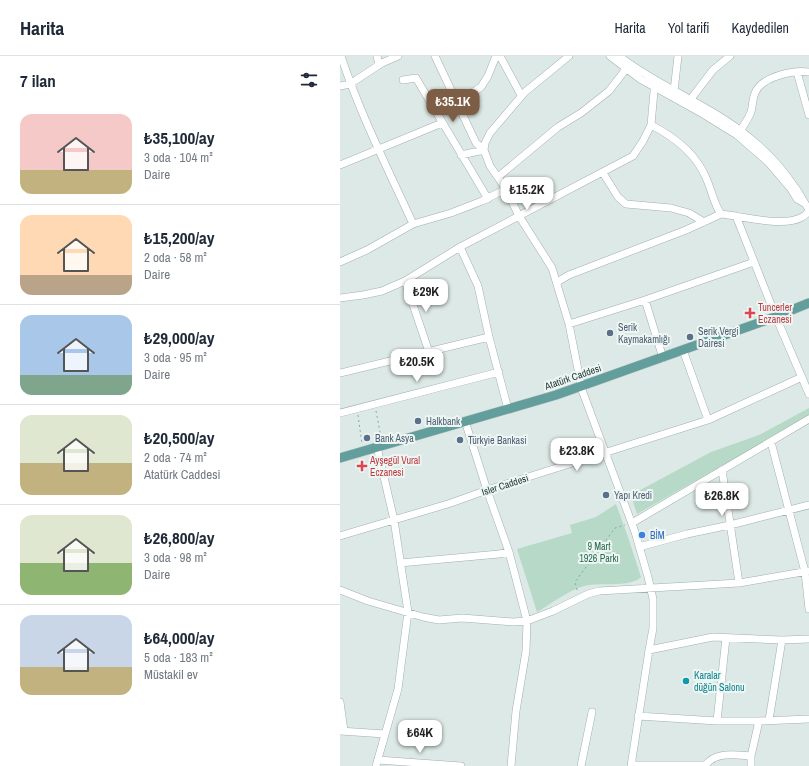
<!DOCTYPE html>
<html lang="tr">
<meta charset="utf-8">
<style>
body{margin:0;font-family:"Archivo Narrow",sans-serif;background:#f2f2f3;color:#1f2937;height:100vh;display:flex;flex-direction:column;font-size:15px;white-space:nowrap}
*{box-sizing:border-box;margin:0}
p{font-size:13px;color:#747a83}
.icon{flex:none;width:22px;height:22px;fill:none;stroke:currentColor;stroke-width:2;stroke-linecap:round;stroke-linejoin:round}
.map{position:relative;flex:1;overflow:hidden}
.side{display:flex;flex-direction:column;background:#fff;width:340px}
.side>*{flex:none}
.price{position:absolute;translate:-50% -34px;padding:0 9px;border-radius:8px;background:#fff;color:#222;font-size:13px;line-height:26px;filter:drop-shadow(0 1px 2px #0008)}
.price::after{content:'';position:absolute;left:50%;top:24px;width:12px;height:9px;margin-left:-6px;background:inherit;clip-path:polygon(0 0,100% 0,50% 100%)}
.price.active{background:#7d5d44;color:#fff}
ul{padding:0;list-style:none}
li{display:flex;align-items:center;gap:12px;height:100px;padding:0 20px}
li+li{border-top:1px solid #e0e1e3}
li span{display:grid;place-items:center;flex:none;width:112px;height:80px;border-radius:12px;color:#555}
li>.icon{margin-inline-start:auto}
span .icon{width:48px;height:48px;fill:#fffc;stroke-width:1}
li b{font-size:17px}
h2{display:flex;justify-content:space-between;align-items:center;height:48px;padding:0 20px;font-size:17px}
header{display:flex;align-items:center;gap:24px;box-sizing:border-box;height:56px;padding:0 20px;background:#fff;border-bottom:1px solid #e0e1e3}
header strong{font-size:19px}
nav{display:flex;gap:22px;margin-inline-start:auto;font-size:14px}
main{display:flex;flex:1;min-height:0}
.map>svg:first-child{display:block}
</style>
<header>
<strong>Harita</strong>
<nav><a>Harita</a><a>Yol tarifi</a><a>Kaydedilen</a></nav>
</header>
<main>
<section class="side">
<h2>7 ilan<svg class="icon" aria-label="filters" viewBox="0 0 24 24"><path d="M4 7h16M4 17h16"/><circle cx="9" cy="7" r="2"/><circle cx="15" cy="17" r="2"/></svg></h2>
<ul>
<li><span style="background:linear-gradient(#f6c9c9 70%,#c2b280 0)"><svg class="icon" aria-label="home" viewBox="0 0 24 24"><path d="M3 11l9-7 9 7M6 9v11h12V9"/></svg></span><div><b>₺35,100/ay</b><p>3 oda · 104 m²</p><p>Daire</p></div></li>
<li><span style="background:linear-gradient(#ffd9b3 75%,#b9a48a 0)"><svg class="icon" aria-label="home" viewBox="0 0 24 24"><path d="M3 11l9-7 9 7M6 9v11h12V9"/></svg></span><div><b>₺15,200/ay</b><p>2 oda · 58 m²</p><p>Daire</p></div></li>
<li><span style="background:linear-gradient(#a9c7e8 75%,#7fa58c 0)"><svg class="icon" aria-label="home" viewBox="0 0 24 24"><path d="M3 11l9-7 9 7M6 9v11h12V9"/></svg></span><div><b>₺29,000/ay</b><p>3 oda · 95 m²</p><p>Daire</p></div></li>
<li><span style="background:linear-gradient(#dfe7d0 60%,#c2b280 0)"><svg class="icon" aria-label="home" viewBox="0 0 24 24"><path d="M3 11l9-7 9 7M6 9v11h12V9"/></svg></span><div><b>₺20,500/ay</b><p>2 oda · 74 m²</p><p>Atatürk Caddesi</p></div></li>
<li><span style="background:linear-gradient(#dfe7d0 60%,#8fb573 0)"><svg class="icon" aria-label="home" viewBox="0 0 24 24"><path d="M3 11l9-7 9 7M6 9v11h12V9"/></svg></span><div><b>₺26,800/ay</b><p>3 oda · 98 m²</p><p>Daire</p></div></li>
<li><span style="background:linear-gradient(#c9d6e8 65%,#c2b280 0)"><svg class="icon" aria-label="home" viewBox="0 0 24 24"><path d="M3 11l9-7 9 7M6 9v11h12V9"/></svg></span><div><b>₺64,000/ay</b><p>5 oda · 183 m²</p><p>Müstakil ev</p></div></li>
</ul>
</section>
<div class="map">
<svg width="469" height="710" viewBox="0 0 469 710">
<rect width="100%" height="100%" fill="#dde9e6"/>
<path fill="#b6dac7" d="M469 352V360L297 458 291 439 371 396 419 379Z
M276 448 288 481 301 521C292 531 262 527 249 529 233 531 211 548 197 556L177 493 232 477 230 469 256 461Z"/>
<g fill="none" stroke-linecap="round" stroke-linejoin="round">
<g stroke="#a0b0ae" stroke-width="8">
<path id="minor" d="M1 0C20 58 48 113 73 168
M37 0 39 9
M95 0 136 87 144 94 121 99
M160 0 181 39
M229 0 185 36 150 77 145 87 144 94 150 110 166 133 179 160 212 212 229 268 242 334 295 476 308 521 313 543V572L309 594 291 710
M270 0 300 23 363 58 397 79 428 106 451 133 457 143 464 147
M279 0C320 32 371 49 411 83 427 96 442 112 454 130 460 137 463 146 469 153
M457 16 469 59
M63 24 76 22 148 143
M0 30 10 28 42 7 58 0
M334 35 338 0
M350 44 373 14 390 0
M117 47 141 31 148 20 156 0
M311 69C335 81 357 99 367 124 372 136 374 148 381 158 402 160 444 172 462 161 465 160 467 157 469 155
M398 77C403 71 408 63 411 56 413 49 412 42 416 35 424 20 454 14 469 16
M0 109 102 67
M263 117 278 141 286 148 331 152 349 157 364 166
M158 121 218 71 241 57 269 35 286 13
M396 160 436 261 469 338
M120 191 138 230 149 281 168 353
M0 206 27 194 73 168 111 157 142 145 166 133
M65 225 89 296
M217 226 229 219 346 174 381 158
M0 242 23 239 42 235 65 225 120 191 293 100 303 85 311 69 315 24
M305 244 323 302
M229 268 305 244 414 206
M343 294 368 364
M0 317 149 281
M0 357 159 316
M125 365 147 434 169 496 187 565 186 595 176 655 171 710
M431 386 465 516 469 553
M382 414 399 527
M292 467 469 363
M0 480 111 447 147 434 368 364 462 321
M299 491 347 478 390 469 469 449
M60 507 159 498 169 496
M0 534 28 545 83 561 99 564 122 562 173 566 187 565 213 555 248 538 259 535 399 527 469 515
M309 594 373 581 442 584 469 583
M0 646 4 675
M298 660 377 665H419L469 663
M429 664 442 584
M377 665 386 582
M0 675 45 678
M38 704 121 710
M291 709H365
M36 710 58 633 68 556 54 464 37 391
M241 710 252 656
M365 710C375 695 395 699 411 700
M411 710V700L419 665"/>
</g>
<g stroke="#bcc3c3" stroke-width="10">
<path id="major" d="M0 402 216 339 427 264 469 247"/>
</g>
<path stroke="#7eaca8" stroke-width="1" stroke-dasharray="2 3" stroke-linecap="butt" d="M36 355 41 381
M18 359 22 388
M237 534 235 526 275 472 285 469"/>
<use href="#minor" stroke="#fff" stroke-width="7"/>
<use href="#major" stroke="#629e9b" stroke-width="9"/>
</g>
<g fill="#e0444e" stroke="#edf6f3" stroke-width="1.5">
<path d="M408 251h4v4h4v4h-4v4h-4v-4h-4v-4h4z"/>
<path d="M20 404h4v4h4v4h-4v4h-4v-4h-4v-4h4z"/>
</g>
<g fill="#5c6f8a" stroke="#edf6f3" stroke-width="1.5">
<circle cx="270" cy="277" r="4"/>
<circle cx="350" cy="281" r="4"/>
<circle cx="78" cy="365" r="4"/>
<circle cx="27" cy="382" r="4"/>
<circle cx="120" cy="384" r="4"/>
<circle cx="266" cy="439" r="4"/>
</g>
<circle fill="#3f7fe0" stroke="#edf6f3" stroke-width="1.5" cx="302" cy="479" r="4"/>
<circle fill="#0f9aa8" stroke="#edf6f3" stroke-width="1.5" cx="346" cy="625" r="4"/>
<g text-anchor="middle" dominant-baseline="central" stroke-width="4" stroke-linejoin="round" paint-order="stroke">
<g font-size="10" fill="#be3a42" stroke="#edf6f3" text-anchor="start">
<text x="418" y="251">Tuncerler<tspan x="418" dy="12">Eczanesi</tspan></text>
<text x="30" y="404">Ayşegül Vural<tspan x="30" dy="12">Eczanesi</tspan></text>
</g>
<g font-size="10" fill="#4e5e75" stroke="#edf6f3" text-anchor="start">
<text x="278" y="271">Serik<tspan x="278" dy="12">Kaymakamlığı</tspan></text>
<text x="358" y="275">Serik Vergi<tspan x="358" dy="12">Dairesi</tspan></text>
<text x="86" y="365">Halkbank</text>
<text x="35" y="382">Bank Asya</text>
<text x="128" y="384">Türkyie Bankasi</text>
<text x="274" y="439">Yapı Kredi</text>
</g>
<g font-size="10" fill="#1f3836" stroke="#edf6f3">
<text transform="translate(233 321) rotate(-19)">Atatürk Caddesi</text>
<text transform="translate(165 429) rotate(-18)">Isler Caddesi</text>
</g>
<g font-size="10" fill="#366cbe" stroke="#edf6f3" text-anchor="start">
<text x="310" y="479">BİM</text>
</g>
<g font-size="10" fill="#2b6d53" stroke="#edf6f3">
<text x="259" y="490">9 Mart<tspan x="259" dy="12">1926 Parkı</tspan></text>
</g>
<g font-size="10" fill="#0d838f" stroke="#edf6f3" text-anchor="start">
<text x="354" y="619">Karalar<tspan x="354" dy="12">düğün Salonu</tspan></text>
</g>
</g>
</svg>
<b class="price active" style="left:113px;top:67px">₺35.1K</b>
<b class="price" style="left:187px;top:155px">₺15.2K</b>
<b class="price" style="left:86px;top:257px">₺29K</b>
<b class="price" style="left:77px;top:327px">₺20.5K</b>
<b class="price" style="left:237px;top:416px">₺23.8K</b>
<b class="price" style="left:382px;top:461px">₺26.8K</b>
<b class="price" style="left:80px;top:698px">₺64K</b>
</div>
</main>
